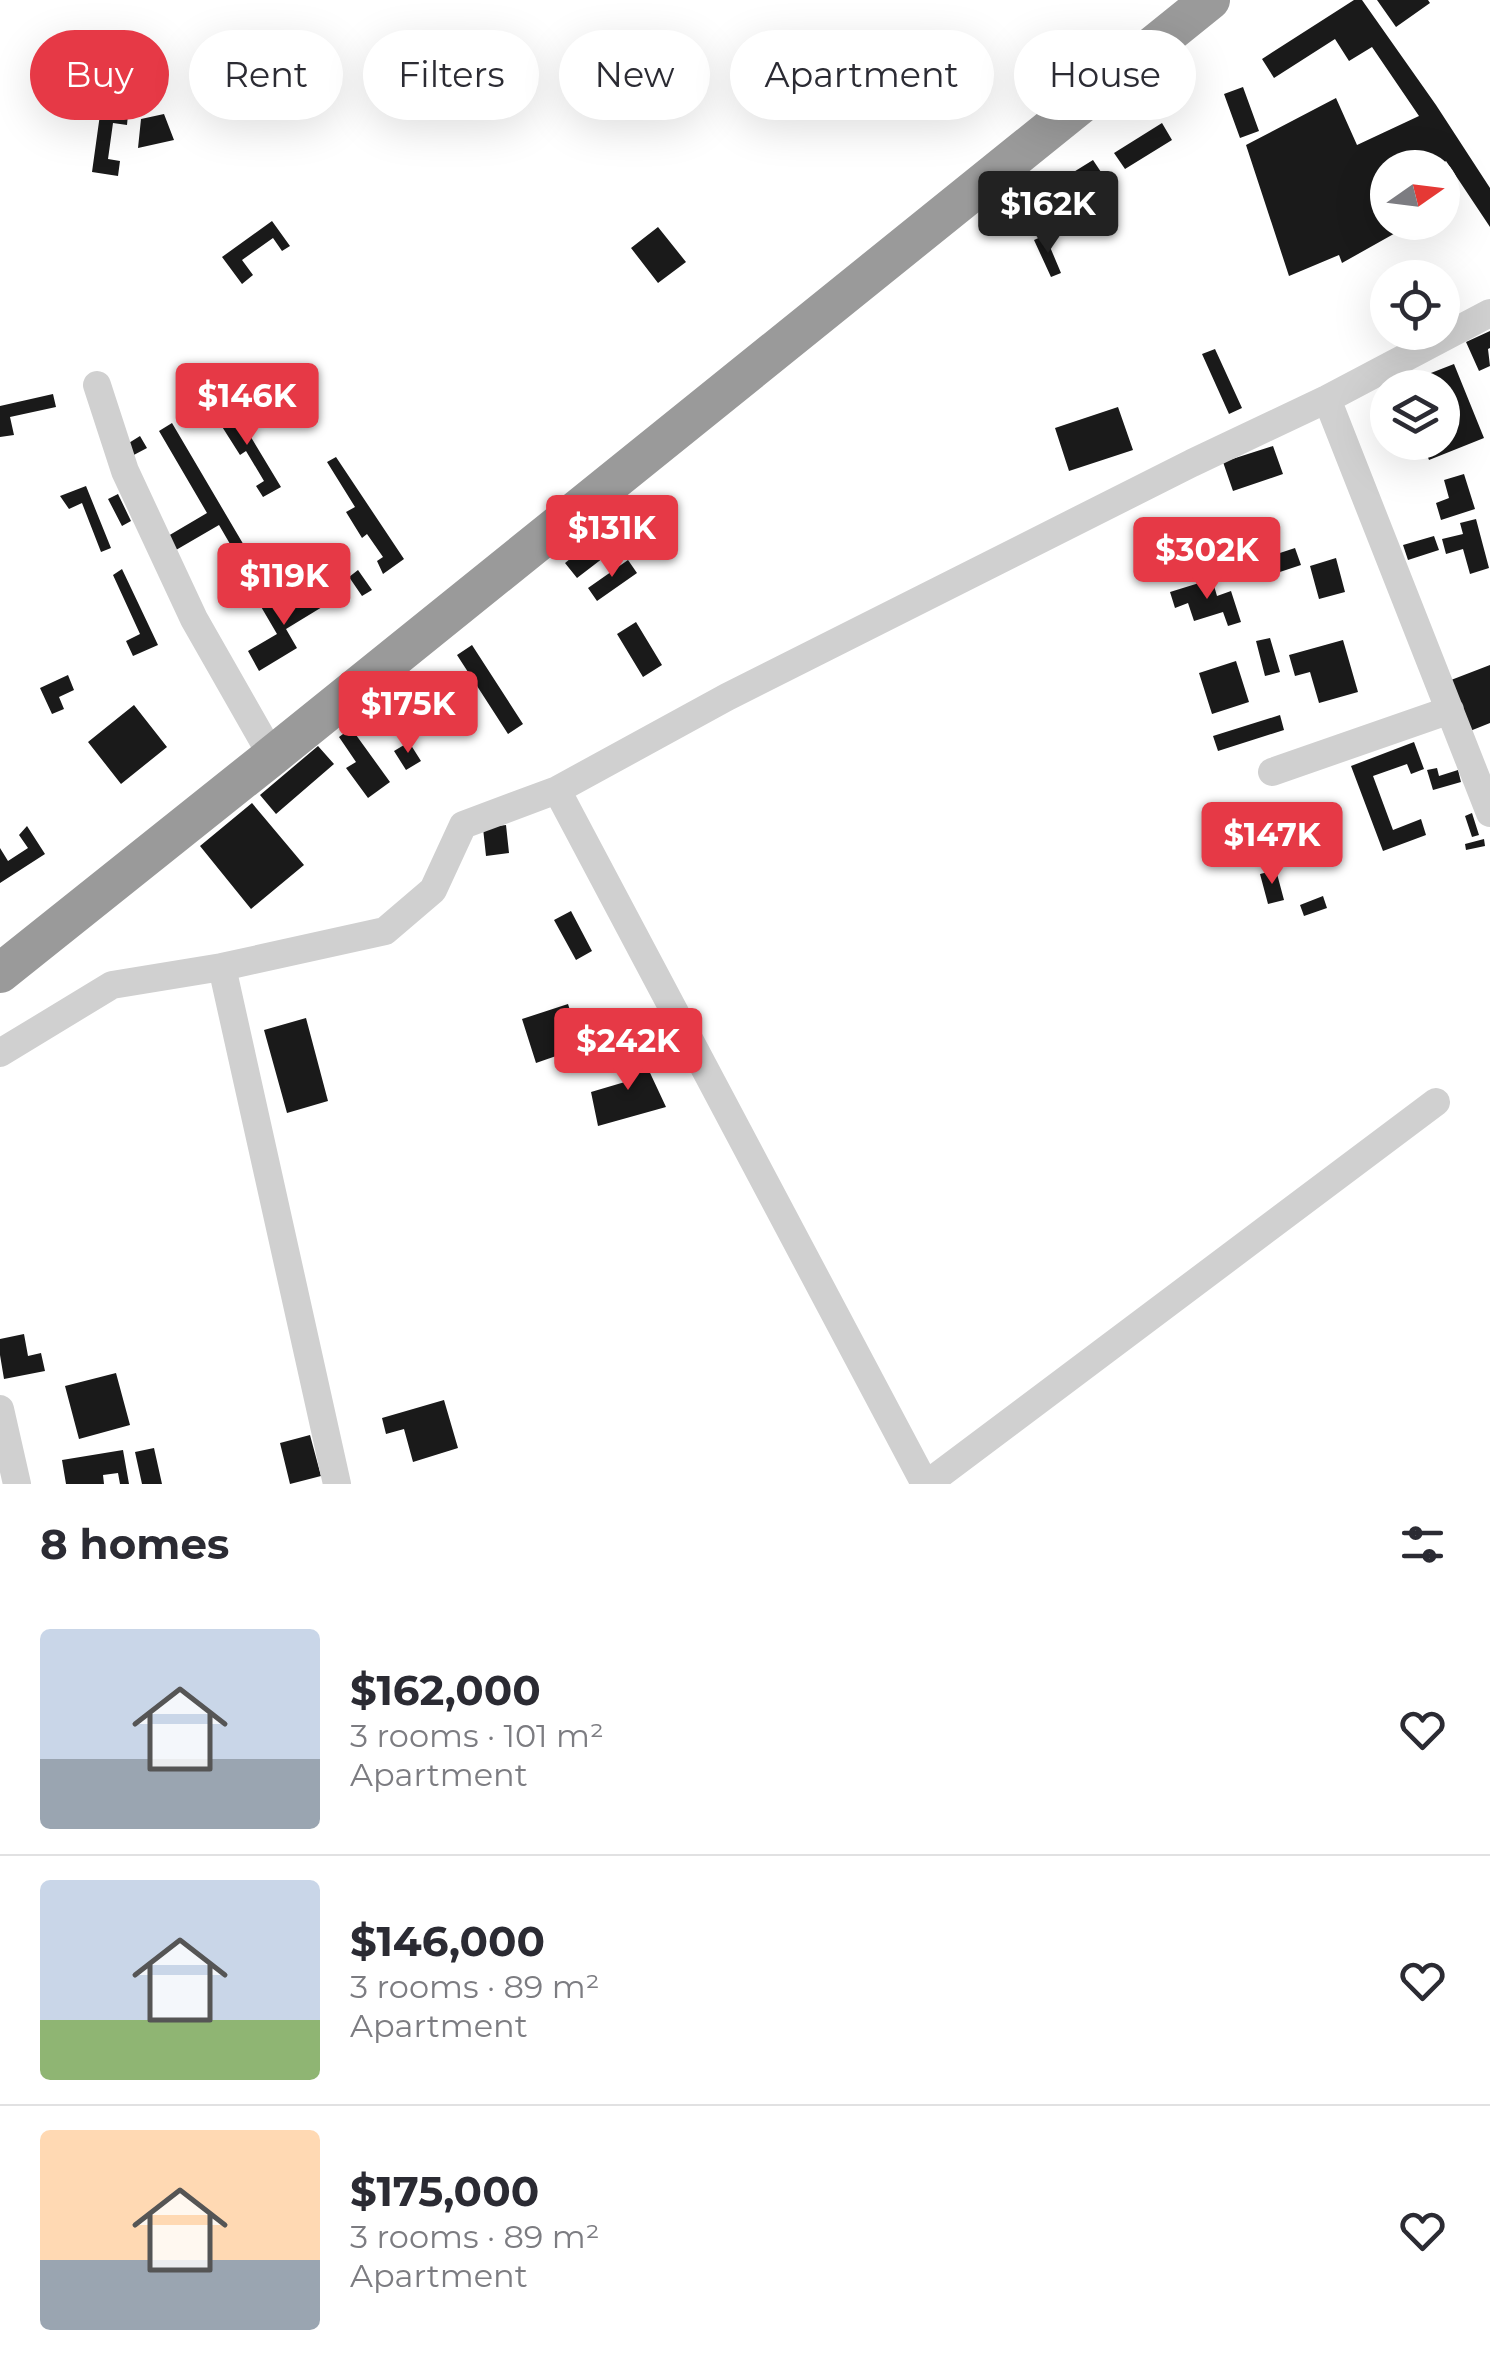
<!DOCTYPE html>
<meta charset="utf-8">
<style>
body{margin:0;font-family:Montserrat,sans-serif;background:#f2f2f3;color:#2b2b33;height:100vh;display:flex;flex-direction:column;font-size:38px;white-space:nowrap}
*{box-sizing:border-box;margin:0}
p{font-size:32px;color:#7c7c81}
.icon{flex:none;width:55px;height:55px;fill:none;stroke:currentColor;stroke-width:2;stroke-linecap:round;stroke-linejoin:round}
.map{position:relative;height:1484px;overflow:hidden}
.side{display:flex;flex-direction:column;background:#fff;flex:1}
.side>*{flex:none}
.hud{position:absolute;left:30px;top:30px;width:1430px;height:90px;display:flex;gap:20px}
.needle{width:65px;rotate:76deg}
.controls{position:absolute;left:1370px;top:150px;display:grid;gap:20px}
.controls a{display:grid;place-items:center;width:90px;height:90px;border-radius:50%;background:#fff;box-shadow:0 10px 40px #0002;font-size:50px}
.price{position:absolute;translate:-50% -85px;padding:0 22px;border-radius:10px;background:#e63946;color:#fff;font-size:32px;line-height:65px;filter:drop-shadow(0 2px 5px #0008)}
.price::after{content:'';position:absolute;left:50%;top:60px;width:30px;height:22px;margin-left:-15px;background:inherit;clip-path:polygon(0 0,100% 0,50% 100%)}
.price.on{background:#222;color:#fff}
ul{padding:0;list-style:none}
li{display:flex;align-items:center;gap:30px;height:250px;padding:0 40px}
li+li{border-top:2px solid #e1e1e2}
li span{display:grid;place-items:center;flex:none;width:280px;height:200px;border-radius:10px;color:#555}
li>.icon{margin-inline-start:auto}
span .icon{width:120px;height:120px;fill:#fffc;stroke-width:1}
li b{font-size:42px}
h2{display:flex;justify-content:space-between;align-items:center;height:120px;padding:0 40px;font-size:42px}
.chip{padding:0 35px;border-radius:45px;background:#fff;box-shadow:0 10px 40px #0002;font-size:35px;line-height:90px}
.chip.on{background:#e63946;color:#fff}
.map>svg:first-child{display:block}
</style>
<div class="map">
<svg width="1490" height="1484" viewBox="0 0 1490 1484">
<rect width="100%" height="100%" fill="#fff"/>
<path fill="#1a1a1a" d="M1354 0H1362L1436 105 1490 188V227L1446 161 1438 168H1388V222H1415L1342 263 1339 255 1289 276 1246 145 1336 98 1357 145 1419 116 1372 47 1349 61 1335 39 1274 78 1262 59Z
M1377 0H1428L1430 3 1396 27Z
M1243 87 1259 131 1240 138 1224 94Z
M102 100 129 104 127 125 113 123 108 159 120 161 118 176 92 172Z
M164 114 174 140 138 148 141 119Z
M1162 123 1172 140 1125 169 1114 153Z
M1093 160 1101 172 1042 209 1035 196Z
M1442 179 1454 201 1442 208Z
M272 221 290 246 282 251 273 238 242 260 253 275 242 284 222 257Z
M658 227 686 262 658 283 631 248Z
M1045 235 1061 273 1051 277 1034 240Z
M1490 331V348L1488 349 1490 366 1479 371 1466 342Z
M1215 349 1242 408 1229 414 1202 354Z
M1454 364 1484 438 1429 460 1422 442H1442V388L1395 387Z
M53 394 56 407 10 417 14 435 0 437V406Z
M231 404 281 487 263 497 256 486 264 481 246 451 240 455 214 414Z
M1118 407 1133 450 1069 471 1055 428Z
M172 423 265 581 255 587 219 525 176 550 168 536 207 513 159 431Z
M140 436 147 448 130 457 124 446Z
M1273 446 1283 474 1233 491 1223 462Z
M336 457 404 559 383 574 377 561 383 557 367 534 362 538 346 512 355 507 327 462Z
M1464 474 1475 509 1441 520 1436 503 1449 498 1444 480Z
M86 486 111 548 101 552 82 503 69 509 60 496Z
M118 494 131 521 122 526 108 499Z
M1476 519 1489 568 1470 574 1463 549 1446 554 1442 539 1463 534 1460 523Z
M607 529 620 545 577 578 565 563Z
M1434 536 1439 550 1408 560 1403 545Z
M1295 548 1301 565 1253 581 1246 564Z
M1336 558 1345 592 1319 599 1310 566Z
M628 560 637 573 597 601 588 588Z
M122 569 158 645 133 656 126 641 140 634 113 575Z
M358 570 372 590 362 596 349 577Z
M1212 579 1217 596 1231 591 1241 622 1228 626 1223 612 1194 621 1188 603 1175 608 1170 592Z
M317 589 327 604 286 629 297 648 259 671 248 651 277 634 260 605 272 597 281 611Z
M636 622 662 665 643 677 617 634Z
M1270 638 1280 672 1265 676 1256 641Z
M1343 640 1358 692 1319 703 1310 672 1295 676 1289 655Z
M472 645 523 724 508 734 457 655Z
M1236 661 1249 702 1212 714 1199 673Z
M1490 665V723L1470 731 1451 680Z
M68 675 74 690 59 697 64 709 52 714 40 688Z
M134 705 167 747 121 784 88 742Z
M1280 715 1284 730 1218 751 1213 736Z
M351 728 390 782 368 798 346 768 356 762 339 737Z
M409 742 421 761 406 770 394 751Z
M1414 742 1424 769 1411 774 1407 764 1373 776 1393 830 1421 819 1426 835 1383 851 1351 766Z
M318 746 334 764 276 814 260 795Z
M1437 768 1439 776 1458 770 1461 782 1433 790 1427 770Z
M252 803 304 865 251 909 200 846Z
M1472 813 1479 835 1472 837 1465 816Z
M506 825 509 853 486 856 483 828Z
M27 826 45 854 0 883V848L8 861 28 848 19 835Z
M1484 839 1485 846 1466 850 1465 844Z
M1276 870 1284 900 1268 904 1260 874Z
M1323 896 1327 908 1304 916 1300 905Z
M571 911 592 951 576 960 554 920Z
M568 1004 582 1047 536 1063 522 1019Z
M306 1018 328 1101 287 1113 264 1030Z
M637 1045 666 1107 598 1126 591 1092 635 1079 622 1054Z
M24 1334 28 1356 41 1353 45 1371 4 1379 0 1355V1339Z
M116 1373 130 1425 79 1439 65 1386Z
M444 1400 458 1448 413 1462 404 1429 386 1434 382 1418Z
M310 1435 321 1476 290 1484 280 1443Z
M154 1448 162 1484H142L135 1452Z
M123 1450 129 1484H120L118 1473 103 1475 104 1484H66L62 1460Z"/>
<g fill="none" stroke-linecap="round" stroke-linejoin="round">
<path stroke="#d0d0d0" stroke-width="28" d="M97 385 125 471 194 619 272 756
M1327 399 1490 813
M1272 772 1450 710
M557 790 925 1484
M222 967 337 1484
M0 1053 112 985 222 967 385 931 433 890 463 825 557 790 727 697 1192 463 1327 399 1490 313
M0 1409 17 1484
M927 1484 1436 1102"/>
<path stroke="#9a9a9a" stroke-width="40" d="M0 973 272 756 1210 0"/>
</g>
</svg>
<div class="controls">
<a><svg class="needle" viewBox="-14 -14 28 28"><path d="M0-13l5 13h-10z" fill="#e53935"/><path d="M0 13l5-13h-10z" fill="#7c7c81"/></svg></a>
<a><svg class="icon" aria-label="locate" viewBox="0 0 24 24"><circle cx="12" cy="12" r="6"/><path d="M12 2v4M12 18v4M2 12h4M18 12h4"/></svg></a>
<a><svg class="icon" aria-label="layers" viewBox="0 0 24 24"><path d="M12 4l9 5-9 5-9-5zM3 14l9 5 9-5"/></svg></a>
</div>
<b class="price on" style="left:1048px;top:256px">$162K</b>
<b class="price" style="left:247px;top:448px">$146K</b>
<b class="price" style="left:612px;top:580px">$131K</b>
<b class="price" style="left:1207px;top:602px">$302K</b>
<b class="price" style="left:284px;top:628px">$119K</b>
<b class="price" style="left:408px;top:756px">$175K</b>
<b class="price" style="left:1272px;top:887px">$147K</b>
<b class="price" style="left:628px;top:1093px">$242K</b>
<div class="hud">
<a class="chip on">Buy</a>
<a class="chip">Rent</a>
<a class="chip">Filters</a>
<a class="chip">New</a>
<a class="chip">Apartment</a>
<a class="chip">House</a>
</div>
</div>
<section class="side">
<h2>8 homes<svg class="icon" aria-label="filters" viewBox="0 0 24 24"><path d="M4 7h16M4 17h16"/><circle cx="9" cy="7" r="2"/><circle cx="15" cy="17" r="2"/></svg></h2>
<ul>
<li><span style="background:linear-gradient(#c9d6e8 65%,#9aa5b1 0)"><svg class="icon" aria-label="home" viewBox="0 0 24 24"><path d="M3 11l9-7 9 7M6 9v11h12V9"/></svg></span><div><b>$162,000</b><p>3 rooms · 101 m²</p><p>Apartment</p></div><svg class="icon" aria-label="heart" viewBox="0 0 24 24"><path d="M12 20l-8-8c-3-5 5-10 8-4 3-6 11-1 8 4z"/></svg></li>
<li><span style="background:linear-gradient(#c9d6e8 70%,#8fb573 0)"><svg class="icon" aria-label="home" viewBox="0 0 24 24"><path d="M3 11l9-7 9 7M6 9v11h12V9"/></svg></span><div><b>$146,000</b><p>3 rooms · 89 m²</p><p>Apartment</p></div><svg class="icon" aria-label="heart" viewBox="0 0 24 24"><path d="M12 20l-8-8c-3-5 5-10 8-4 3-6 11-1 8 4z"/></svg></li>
<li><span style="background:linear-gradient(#ffd9b3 65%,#9aa5b1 0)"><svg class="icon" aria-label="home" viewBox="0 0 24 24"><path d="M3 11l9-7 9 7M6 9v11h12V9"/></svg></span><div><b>$175,000</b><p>3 rooms · 89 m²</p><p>Apartment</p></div><svg class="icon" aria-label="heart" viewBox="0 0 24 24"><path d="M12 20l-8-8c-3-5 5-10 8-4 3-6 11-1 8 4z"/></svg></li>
</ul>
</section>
